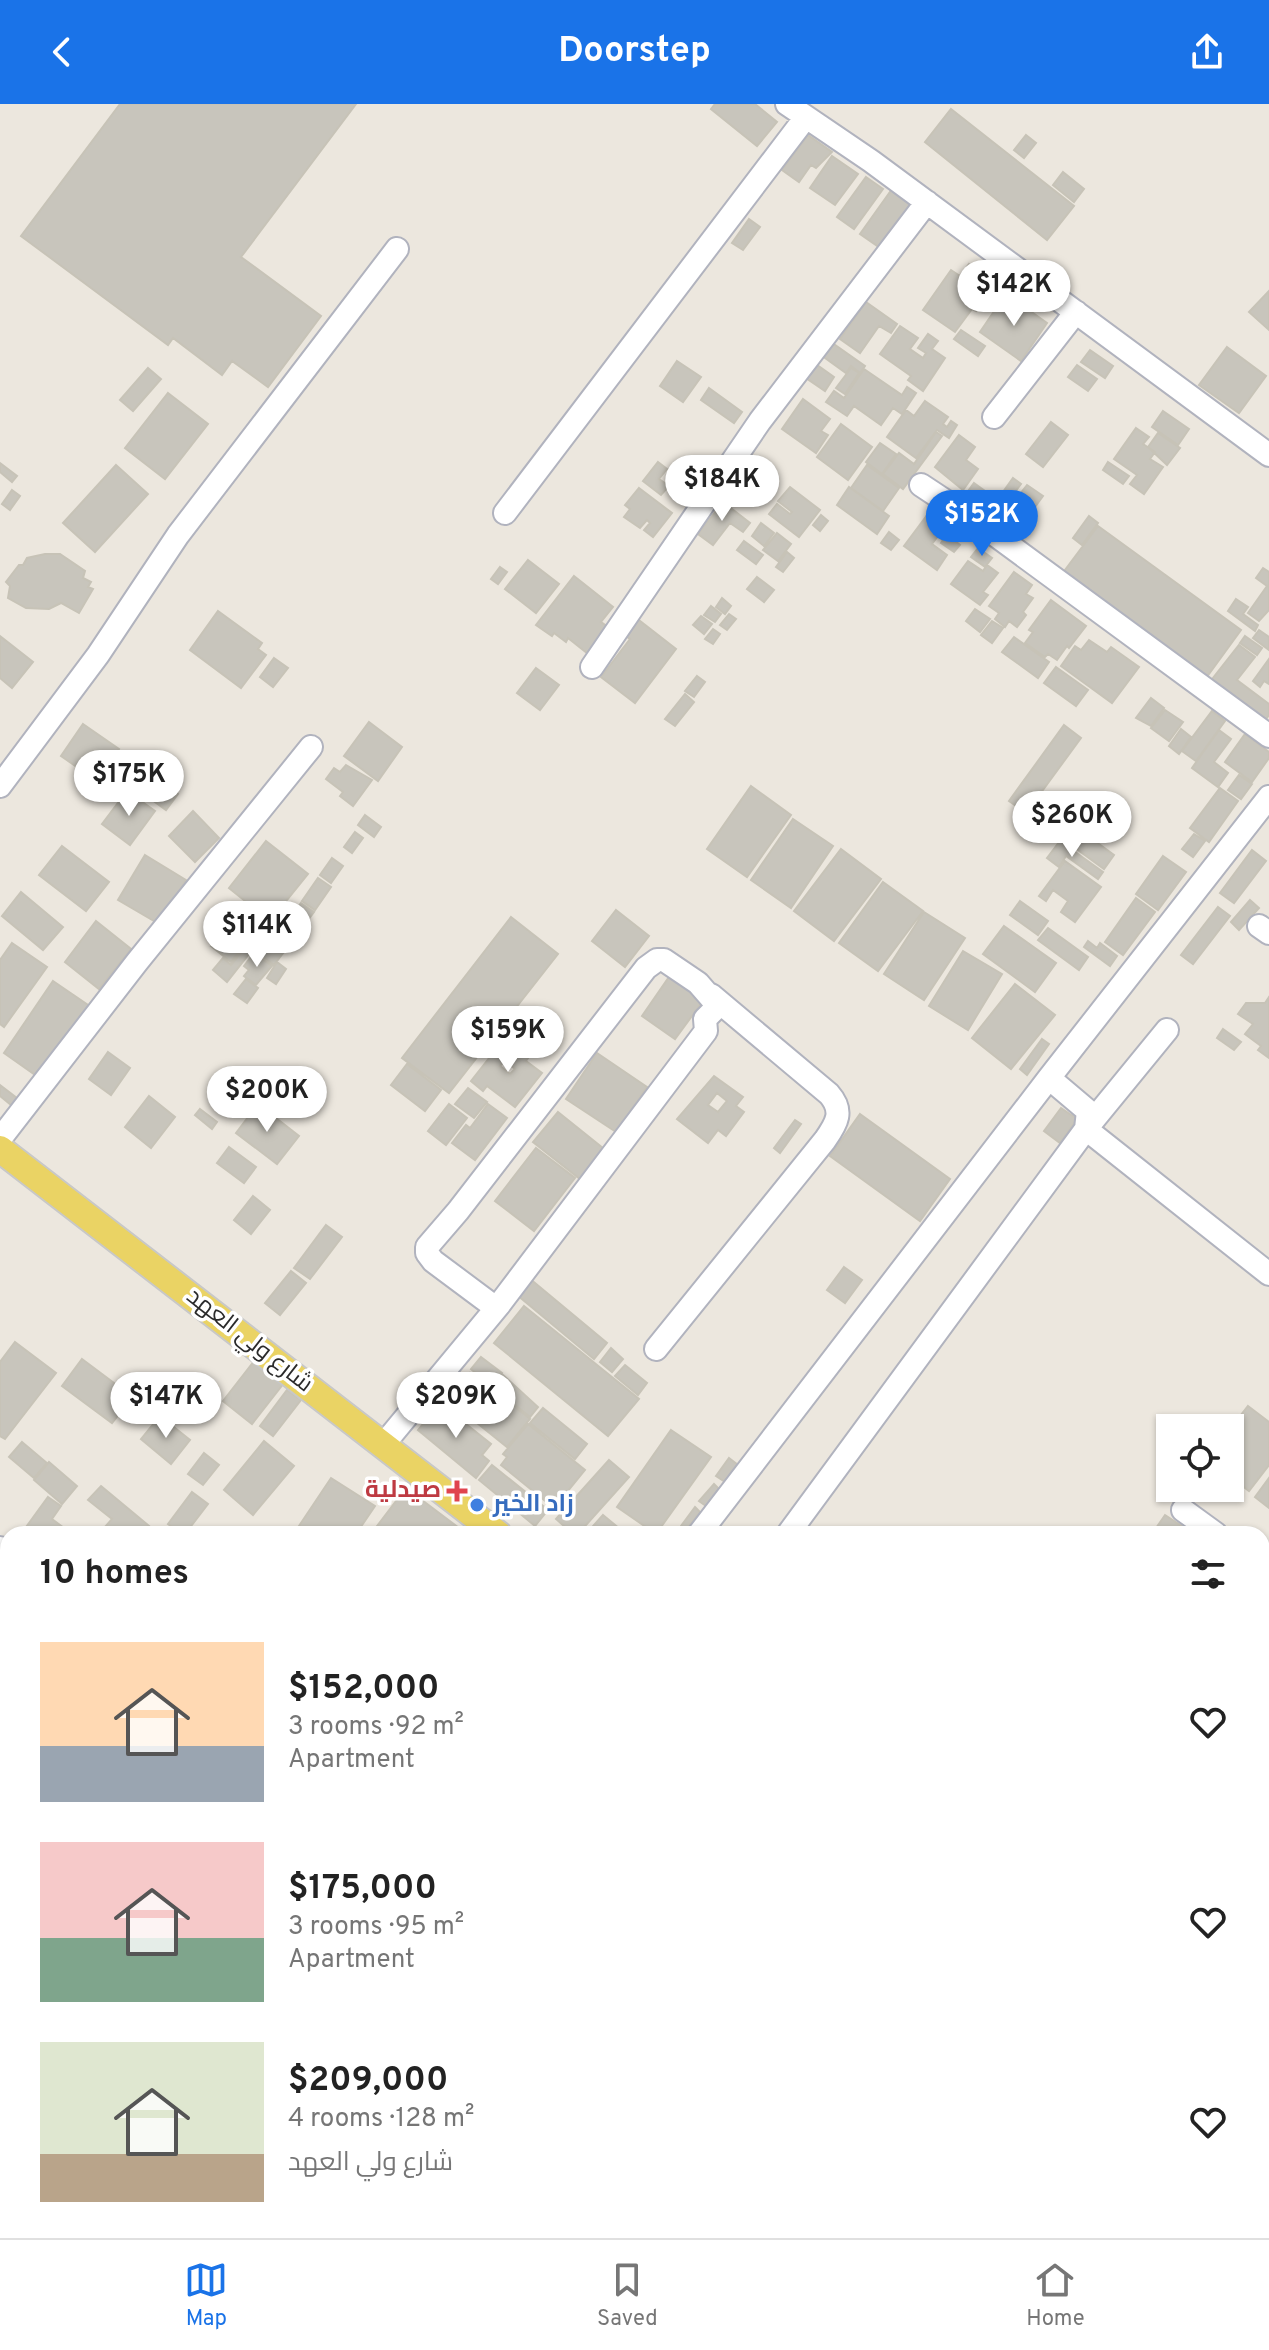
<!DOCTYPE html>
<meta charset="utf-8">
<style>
body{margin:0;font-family:Overpass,Cairo,sans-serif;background:#f6f6f6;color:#222;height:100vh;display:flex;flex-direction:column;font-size:30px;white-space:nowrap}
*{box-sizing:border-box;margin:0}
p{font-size:26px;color:#767676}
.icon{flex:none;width:44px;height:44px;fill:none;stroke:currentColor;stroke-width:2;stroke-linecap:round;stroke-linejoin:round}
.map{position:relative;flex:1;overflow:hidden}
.side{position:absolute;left:0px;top:1422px;width:1270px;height:712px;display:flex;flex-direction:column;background:#fff;border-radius:24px 24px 0 0;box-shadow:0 2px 6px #0004}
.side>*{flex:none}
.tools{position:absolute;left:1156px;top:1310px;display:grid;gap:16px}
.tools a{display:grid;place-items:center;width:88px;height:88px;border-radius:0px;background:#fff;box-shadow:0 2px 6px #0004;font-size:40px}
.price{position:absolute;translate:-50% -68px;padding:0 18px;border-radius:28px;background:#fff;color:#222;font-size:26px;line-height:52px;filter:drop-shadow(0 2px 4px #0008)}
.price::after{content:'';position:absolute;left:50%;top:48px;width:24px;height:18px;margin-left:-12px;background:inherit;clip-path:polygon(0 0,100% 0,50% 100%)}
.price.selected{background:#1a73e8;color:#fff}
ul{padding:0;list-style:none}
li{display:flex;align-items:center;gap:24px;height:200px;padding:0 40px}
li span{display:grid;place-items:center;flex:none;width:224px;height:160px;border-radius:0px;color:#555}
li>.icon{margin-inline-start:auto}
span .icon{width:96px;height:96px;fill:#fffc;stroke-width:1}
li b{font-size:34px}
h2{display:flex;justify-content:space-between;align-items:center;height:96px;padding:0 40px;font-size:34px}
header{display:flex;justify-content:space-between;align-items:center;height:104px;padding:0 40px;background:#1a73e8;color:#fff;font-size:36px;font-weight:700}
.tabs{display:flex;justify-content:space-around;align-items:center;height:112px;border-top:2px solid #e0e0e0;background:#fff;font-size:22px;color:#767676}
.tabs a{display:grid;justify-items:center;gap:4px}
.tabs .selected{color:#1a73e8}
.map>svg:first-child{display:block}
</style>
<header><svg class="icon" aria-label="back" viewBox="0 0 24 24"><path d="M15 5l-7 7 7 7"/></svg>Doorstep<svg class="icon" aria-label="share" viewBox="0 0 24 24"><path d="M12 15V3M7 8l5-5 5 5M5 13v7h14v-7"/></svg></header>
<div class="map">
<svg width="1269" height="2134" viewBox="0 0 1269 2134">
<rect width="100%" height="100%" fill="#ece7de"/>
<path fill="#c8c5bc" stroke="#c7c3b7" stroke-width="2" fill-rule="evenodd" d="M120 0H356L241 153 321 212 268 283 232 257 222 271 173 234 168 241 21 132Z
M715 0H755L777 18 757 42 711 5Z
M951 5 1074 102 1047 136 925 38Z
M808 31 832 48 816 64 811 61 799 78 782 66Z
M1026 31 1036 39 1024 54 1014 46Z
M832 52 858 70 835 101 810 84Z
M1063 68 1084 85 1074 98 1053 81Z
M866 73 883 85 854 125 837 113Z
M892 85 918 102 886 148 860 130Z
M749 115 760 123 743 146 732 139Z
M969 160 996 179 976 207 972 205 955 228 923 206 951 166 960 172Z
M1269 187V226L1249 208Z
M1006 190 1047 219 1021 257 980 228Z
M866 198 897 220 891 229 879 222 860 249 840 235Z
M900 222 918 234 910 245 923 254 926 249 918 244 928 230 938 237 932 245 945 254 923 287 908 276 911 272 880 250Z
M961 226 985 242 978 252 954 235Z
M831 238 865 262 860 269 851 262 846 269 821 251Z
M1227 243 1266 272 1239 309 1199 281Z
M1090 246 1113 262 1105 274 1081 258Z
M677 257 701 273 683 298 660 282Z
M813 258 834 273 825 287 803 272Z
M1077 261 1097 275 1088 287 1068 273Z
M148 264 161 275 133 307 120 296Z
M851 264 859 269 845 290 836 284Z
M864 265 902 291 907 283 916 289 902 310 893 304 881 321 854 302 847 312 826 298 834 287 844 294Z
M709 284 742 308 734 319 701 296Z
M168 289 208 320 165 375 125 344Z
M803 295 830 315 821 327 828 331 816 349 782 325Z
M925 297 948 313 943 320 947 323 951 317 957 321 949 334 937 326 916 354 887 333 906 306 914 312Z
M1163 307 1189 325 1178 341 1152 323Z
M1051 318 1068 331 1043 363 1026 350Z
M841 320 872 343 848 376 817 353Z
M1136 324 1149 333 1143 340 1155 348 1150 355 1163 363 1144 390 1130 380 1137 371 1114 355Z
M936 328 942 332 903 385 883 370 899 349 914 360Z
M1158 329 1180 344 1167 361 1148 343Z
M959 331 975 343 966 356 978 365 963 386 935 363Z
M880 339 896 350 882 370 866 358Z
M658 358 667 365 659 375 669 382 661 391 643 377Z
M1108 358 1129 372 1123 380 1103 366Z
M0 359 17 372 12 378 0 368Z
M116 361 148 390 95 448 63 419Z
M867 361 899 384 883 407 851 384Z
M1013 374 1021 380 1009 396 1027 409 1013 428 988 409Z
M974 379 985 387 969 409 958 401Z
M1027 381 1043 392 1032 407 1016 395Z
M790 383 820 406 799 433 769 410 777 400 790 410 792 408 778 397Z
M849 383 889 412 877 430 837 401Z
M639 384 672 409 653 433 644 426 650 419 647 416 640 424 624 413 630 405 625 401Z
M12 386 20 392 10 406 2 400Z
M723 398 750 419 743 428 730 419 713 441 698 430Z
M928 410 959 432 955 437 960 441 954 448 941 439 943 436 938 432 932 440 947 451 937 466 904 442Z
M821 411 828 417 820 427 813 421Z
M1089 412 1098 419 1082 441 1073 434Z
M761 419 774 429 764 442 752 432Z
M1098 422 1241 526 1206 574 1062 470Z
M889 428 899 436 891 446 881 439Z
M777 429 791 440 778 457 763 446Z
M744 437 763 451 756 460 737 446Z
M978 444 992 454 985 463 971 453Z
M787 448 794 454 783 468 776 463Z
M45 450H60L85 467 83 474 91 478 88 483 93 485 79 509 61 499 49 505 26 504 8 494 10 482 6 478 19 461H23L27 454Z
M528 456 559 480 536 509 505 485Z
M968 457 983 467 987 461 998 469 983 488 988 491 980 501 951 480Z
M500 463 507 468 498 480 491 475Z
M1263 464 1269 468V506L1259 517 1248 509 1267 482 1256 474Z
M1014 468 1032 481 1026 490 1033 494 1023 508 1026 511 1017 523 1009 517 1005 523 995 515 999 509 989 502Z
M574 472 613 503 601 518 608 523 587 549 568 534 566 538 554 529 552 532 536 521Z
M757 473 774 486 764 498 747 485Z
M722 494 731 502 725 510 716 503Z
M1236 495 1248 503 1243 510 1258 521 1255 527 1228 507Z
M1051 496 1086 522 1069 544 1067 542 1057 556 1048 550 1045 553 1025 539 1033 528 1029 526Z
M711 502 721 510 715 518 704 511Z
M975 505 990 515 980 528 966 517Z
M218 507 262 539 258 545 266 551 241 584 190 546Z
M729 510 736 515 727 526 720 521Z
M701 512 712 520 704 530 693 521Z
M635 513 676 545 635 599 601 573 630 535 623 530Z
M992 517 1003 524 992 539 981 531Z
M713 525 720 530 713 540 705 535Z
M1259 526 1269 533V546L1253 534Z
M0 532 33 558 12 584 0 574Z
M1245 532 1262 544 1257 551 1240 539Z
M1014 533 1049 558 1038 574 1002 548Z
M1089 536 1107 548 1111 543 1139 563 1112 599 1061 562 1075 542 1081 546Z
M1239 541 1255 553 1237 576 1269 600V611L1262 620 1209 579Z
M274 554 288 564 273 583 260 573Z
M1269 555V580L1264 577 1260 583 1253 577Z
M1056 563 1088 586 1076 602 1044 579Z
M536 564 559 581 540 606 517 589Z
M697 572 705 578 694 593 685 587Z
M685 590 694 598 675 622 665 615Z
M1151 594 1164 604 1151 622 1136 614Z
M1165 606 1183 618 1169 637 1151 624Z
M1212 607 1225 617 1196 657 1182 647Z
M369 618 402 643 378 677 344 652Z
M83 620 119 645 97 677 61 652Z
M1064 621 1081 634 1026 709 1009 697Z
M1181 625 1191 633 1179 650 1169 642Z
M1219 626 1231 635 1214 658 1228 669 1218 683 1192 664Z
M1245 630 1269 648V654L1252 678 1225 658Z
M126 652 178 690 166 706 114 668Z
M346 661 372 676 353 702 340 692 343 688 326 675 334 664 340 668Z
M1239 671 1252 680 1241 695 1228 686Z
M751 682 791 711 747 773 707 745Z
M1220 684 1238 697 1209 738 1190 724Z
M127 687 155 707 130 741 102 720Z
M193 707 219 734 195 758 169 732Z
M365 711 381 723 374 733 358 721Z
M793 715 833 742 791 804 751 776Z
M1073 721 1114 751 1104 765 1063 735Z
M355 728 363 734 352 749 344 743Z
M1194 730 1205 737 1193 753 1182 745Z
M266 737 308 770 270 817 229 784Z
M1060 737 1103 768 1098 775 1066 752 1059 763 1047 754Z
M62 742 109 778 86 807 39 771Z
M841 745 881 775 834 837 794 807Z
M1252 746 1266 757 1234 799 1220 789Z
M145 751 186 776 159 820 118 796Z
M1163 752 1186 768 1158 806 1136 790Z
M332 754 343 762 331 779 320 771Z
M1065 757 1101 783 1075 818 1061 808 1068 797 1053 786 1046 797 1039 792Z
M318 774 331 783 315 806 302 797Z
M883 778 923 807 878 867 839 839Z
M21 788 63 823 43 846 2 812Z
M1136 794 1155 808 1123 851 1105 838Z
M1250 796 1259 804 1239 826 1231 818Z
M1020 797 1048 817 1038 831 1010 811Z
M301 799 314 808 274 861 262 852 279 828 269 821 279 806 290 814Z
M1218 803 1230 812 1193 860 1181 851Z
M616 806 649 832 625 863 592 837Z
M237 807 271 834 259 850 253 845 227 878 213 866 223 854 231 861 252 835 229 817Z
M924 808 965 834 924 896 884 870Z
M511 813 558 850 449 989 402 954Z
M96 817 131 845 99 885 65 858Z
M229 820 249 835 231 858 211 842Z
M1004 822 1056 859 1035 888 983 850Z
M1048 824 1088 853 1079 866 1038 836Z
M1088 837 1097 844 1100 839 1117 852 1110 862 1084 843Z
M12 839 47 863 4 923 0 920V856Z
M963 847 1002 870 968 926 929 902Z
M254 849 272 862 256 881 244 872 249 866 244 862Z
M277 858 286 865 276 880 267 874Z
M669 873 703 897 675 935 642 912Z
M246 875 258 884 247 899 234 890Z
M53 877 91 903 41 975 4 949Z
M1015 880 1055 911 1011 965 972 934Z
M1269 893V954L1258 946 1261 942 1245 930 1253 920 1238 910 1246 899H1265Z
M1223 925 1241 938 1234 946 1217 934Z
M505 934 516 943 500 962 510 970 515 965 509 960 522 944 531 950 526 957 542 969 515 1003 487 982 483 987 471 977Z
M1042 935 1049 940 1027 971 1020 965Z
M108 948 130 964 111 991 89 975Z
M597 949 647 983 616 1028 566 995Z
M407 960 441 986 425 1007 391 981Z
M714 972 743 993 736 1002 744 1008 726 1032 718 1026 708 1039 677 1015ZM717 989 727 997 718 1008 708 1001Z
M0 981 22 998 16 1005 0 992Z
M468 984 487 998 474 1014 455 1000Z
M149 992 175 1013 151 1044 125 1023Z
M258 1000 299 1032 277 1060 236 1029Z
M449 1000 467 1014 446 1041 428 1027Z
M488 1000 507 1014 475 1056 452 1039 466 1021 470 1024Z
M1061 1004 1077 1015 1060 1039 1044 1027Z
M200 1005 217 1018 212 1025 195 1011Z
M558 1008 604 1045 580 1075 533 1038Z
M860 1010 950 1075 920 1117 830 1052Z
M795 1016 801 1020 780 1049 774 1044Z
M229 1043 256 1063 244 1079 217 1059Z
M536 1044 575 1074 534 1127 495 1097Z
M253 1092 270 1106 251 1130 234 1116Z
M326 1121 342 1133 310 1175 294 1164Z
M844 1163 862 1176 845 1199 827 1186Z
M291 1167 306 1179 280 1211 265 1199Z
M529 1174 607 1239 594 1255 516 1190Z
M524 1202 639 1295 608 1332 494 1239Z
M15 1238 56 1269 5 1335 0 1332V1258Z
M611 1244 623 1255 612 1268 600 1258Z
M481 1253 502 1269 492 1282 471 1265Z
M82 1255 142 1300 130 1316 120 1309 112 1319 62 1282Z
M255 1256 284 1279 252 1320 223 1297Z
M625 1261 647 1279 638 1291 615 1272Z
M470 1269 487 1283 474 1298 494 1314 508 1297 530 1315 507 1343 477 1319H468V1311L448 1295Z
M503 1271 538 1303 530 1313 509 1296 514 1290 498 1277Z
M494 1280 510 1292 495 1310 480 1298Z
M287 1286 301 1296 273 1332 260 1322Z
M440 1299 455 1311 456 1321 466 1320 491 1340 482 1351 489 1357 476 1374 418 1326Z
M1248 1302 1269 1318V1361L1249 1387 1230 1372V1325Z
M543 1304 587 1340 575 1355 530 1319Z
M160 1312 190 1336 171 1360 141 1335Z
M528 1320 585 1366 554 1404 501 1361 507 1353 503 1350Z
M671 1326 711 1353 656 1430 617 1403Z
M264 1337 294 1362 253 1411 224 1386Z
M22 1338 47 1359 34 1374 9 1353Z
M204 1349 219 1361 203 1381 188 1370Z
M729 1354 738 1361 725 1378 716 1372Z
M609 1356 629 1373 578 1430H573L556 1415Z
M49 1358 77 1382 62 1400 34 1376Z
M492 1361 548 1406 535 1422 479 1376Z
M331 1374 375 1402 356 1430H305L297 1425Z
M1269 1374V1404L1255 1393Z
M714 1380 720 1386 706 1402 699 1397Z
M101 1382 149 1422 143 1430H123L126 1427 121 1424 113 1430 105 1423 112 1415 88 1396Z
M406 1384 467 1430H371Z
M192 1388 208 1400 185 1430H182L168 1420Z
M48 1393 61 1402 52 1415 72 1430H21Z
M695 1403 700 1408 686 1426 681 1422Z
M603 1411 626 1430H586Z
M1165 1411 1194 1430H1152Z
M0 1454 8 1460V1515L0 1508Z
M0 1684 8 1690V1697L0 1707Z
M5 1728 8 1731V1762L0 1756V1729Z
M1262 1728 1269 1733V1798L1262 1793V1751L1267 1744 1262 1741Z
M8 1919V1994L0 1988V1930Z
M1262 2060 1269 2065V2085L1262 2089Z
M0 2067 8 2073V2126H78L89 2134H0Z
M278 2126H288L300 2134H272Z
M643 2126H700L694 2134H636Z
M727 2126H750L759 2134H715L721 2127 724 2129Z
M969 2126H1002L1009 2132 1008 2134H963Z
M1084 2126H1109L1121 2134H1079Z
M1134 2126H1155L1152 2130 1157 2134H1146Z
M1164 2126H1180L1184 2129 1181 2134H1162L1159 2132Z"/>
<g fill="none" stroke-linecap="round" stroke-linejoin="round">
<g stroke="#b1b3be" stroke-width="26">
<path id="minor" d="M787 0 871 57 1269 351
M994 313 1076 208
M921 381 983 422 1269 632
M505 409 806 13
M592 563 760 317 927 98
M0 682 98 551 178 431 397 145
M1259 822 1269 829
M1049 974 1088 1007 1086 1025 1269 1170
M0 1035 137 858 311 643
M656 1245 825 1036C837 1019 844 1007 829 990L711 891
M383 1341 499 1201 706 927 705 915 718 902 698 879 664 856H657L646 864 458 1107 427 1143V1149L433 1157 496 1204
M1183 1406 1216 1430
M699 1430 1049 974 1269 693
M788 1430 1086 1025 1167 926
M0 1444 8 1450
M1262 1465 1269 1470
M0 1661 8 1667
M1262 1676 1269 1667
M0 1793 8 1783
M0 1823 8 1829
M0 2044 8 2050
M1262 2100 1269 2090
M109 2126 119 2134
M449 2126 460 2134
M802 2126 811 2134
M179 2134 185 2126
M543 2134 564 2126
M1037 2134 1043 2126
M1236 2134 1242 2126"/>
</g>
<g stroke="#c8c8c8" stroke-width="30">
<path id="major" d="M0 1045 498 1430
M1262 1998 1269 2003"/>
</g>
<use href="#minor" stroke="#fff" stroke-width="22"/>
<use href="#major" stroke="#ead364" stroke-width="26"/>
</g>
<path fill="#e0444e" stroke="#fff" stroke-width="3" d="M453 1375h8v8h8v8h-8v8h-8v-8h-8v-8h8z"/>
<circle fill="#3f7fe0" stroke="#fff" stroke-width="3" cx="477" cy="1401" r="8"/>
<g text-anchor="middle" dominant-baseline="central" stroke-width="7" stroke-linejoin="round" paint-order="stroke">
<g font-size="24" fill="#2b2b2b" stroke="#fff">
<text transform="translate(249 1237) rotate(38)">شارع ولي العهد</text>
</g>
<g font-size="24" font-weight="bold" fill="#be3a42" stroke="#fff" text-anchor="end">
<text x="441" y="1387">صيدلية</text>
</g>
<g font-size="24" font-weight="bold" fill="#366cbe" stroke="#fff" text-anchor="start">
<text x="493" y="1401">زاد الخير</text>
</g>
</g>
</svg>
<div class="tools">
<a><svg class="icon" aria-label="locate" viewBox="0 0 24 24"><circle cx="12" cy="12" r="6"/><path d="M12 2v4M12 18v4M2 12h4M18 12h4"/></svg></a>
</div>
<b class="price" style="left:1014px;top:224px">$142K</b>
<b class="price" style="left:722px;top:419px">$184K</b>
<b class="price selected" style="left:982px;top:454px">$152K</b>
<b class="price" style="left:129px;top:714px">$175K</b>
<b class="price" style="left:1072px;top:755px">$260K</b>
<b class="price" style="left:257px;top:865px">$114K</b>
<b class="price" style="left:508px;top:970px">$159K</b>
<b class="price" style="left:267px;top:1030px">$200K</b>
<b class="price" style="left:166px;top:1336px">$147K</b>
<b class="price" style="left:456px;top:1336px">$209K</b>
<section class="side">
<h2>10 homes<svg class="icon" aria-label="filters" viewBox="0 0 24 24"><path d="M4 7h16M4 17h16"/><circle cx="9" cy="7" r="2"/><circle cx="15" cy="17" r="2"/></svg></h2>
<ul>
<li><span style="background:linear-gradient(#ffd9b3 65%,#9aa5b1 0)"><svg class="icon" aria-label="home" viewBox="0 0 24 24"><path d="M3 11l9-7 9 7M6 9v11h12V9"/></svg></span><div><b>$152,000</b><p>3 rooms · 92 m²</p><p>Apartment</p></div><svg class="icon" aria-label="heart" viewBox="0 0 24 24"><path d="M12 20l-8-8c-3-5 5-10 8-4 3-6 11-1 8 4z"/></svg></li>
<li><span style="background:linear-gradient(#f6c9c9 60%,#7fa58c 0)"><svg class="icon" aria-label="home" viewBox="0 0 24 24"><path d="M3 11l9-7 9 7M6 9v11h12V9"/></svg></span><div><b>$175,000</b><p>3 rooms · 95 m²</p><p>Apartment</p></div><svg class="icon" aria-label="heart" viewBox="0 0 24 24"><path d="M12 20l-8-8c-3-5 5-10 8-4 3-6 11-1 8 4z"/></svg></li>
<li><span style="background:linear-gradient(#dfe7d0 70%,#b9a48a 0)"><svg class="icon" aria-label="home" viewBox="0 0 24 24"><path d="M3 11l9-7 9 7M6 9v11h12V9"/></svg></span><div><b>$209,000</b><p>4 rooms · 128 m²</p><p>شارع ولي العهد</p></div><svg class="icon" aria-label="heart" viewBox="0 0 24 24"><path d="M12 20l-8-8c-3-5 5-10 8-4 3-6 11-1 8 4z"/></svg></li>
</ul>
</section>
</div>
<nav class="tabs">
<a class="selected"><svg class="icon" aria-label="map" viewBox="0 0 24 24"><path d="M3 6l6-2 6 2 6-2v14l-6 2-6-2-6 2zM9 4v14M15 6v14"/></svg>Map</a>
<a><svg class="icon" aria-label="saved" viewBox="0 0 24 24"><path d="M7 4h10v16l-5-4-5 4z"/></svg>Saved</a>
<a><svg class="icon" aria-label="home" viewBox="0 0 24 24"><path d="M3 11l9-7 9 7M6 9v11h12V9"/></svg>Home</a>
</nav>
